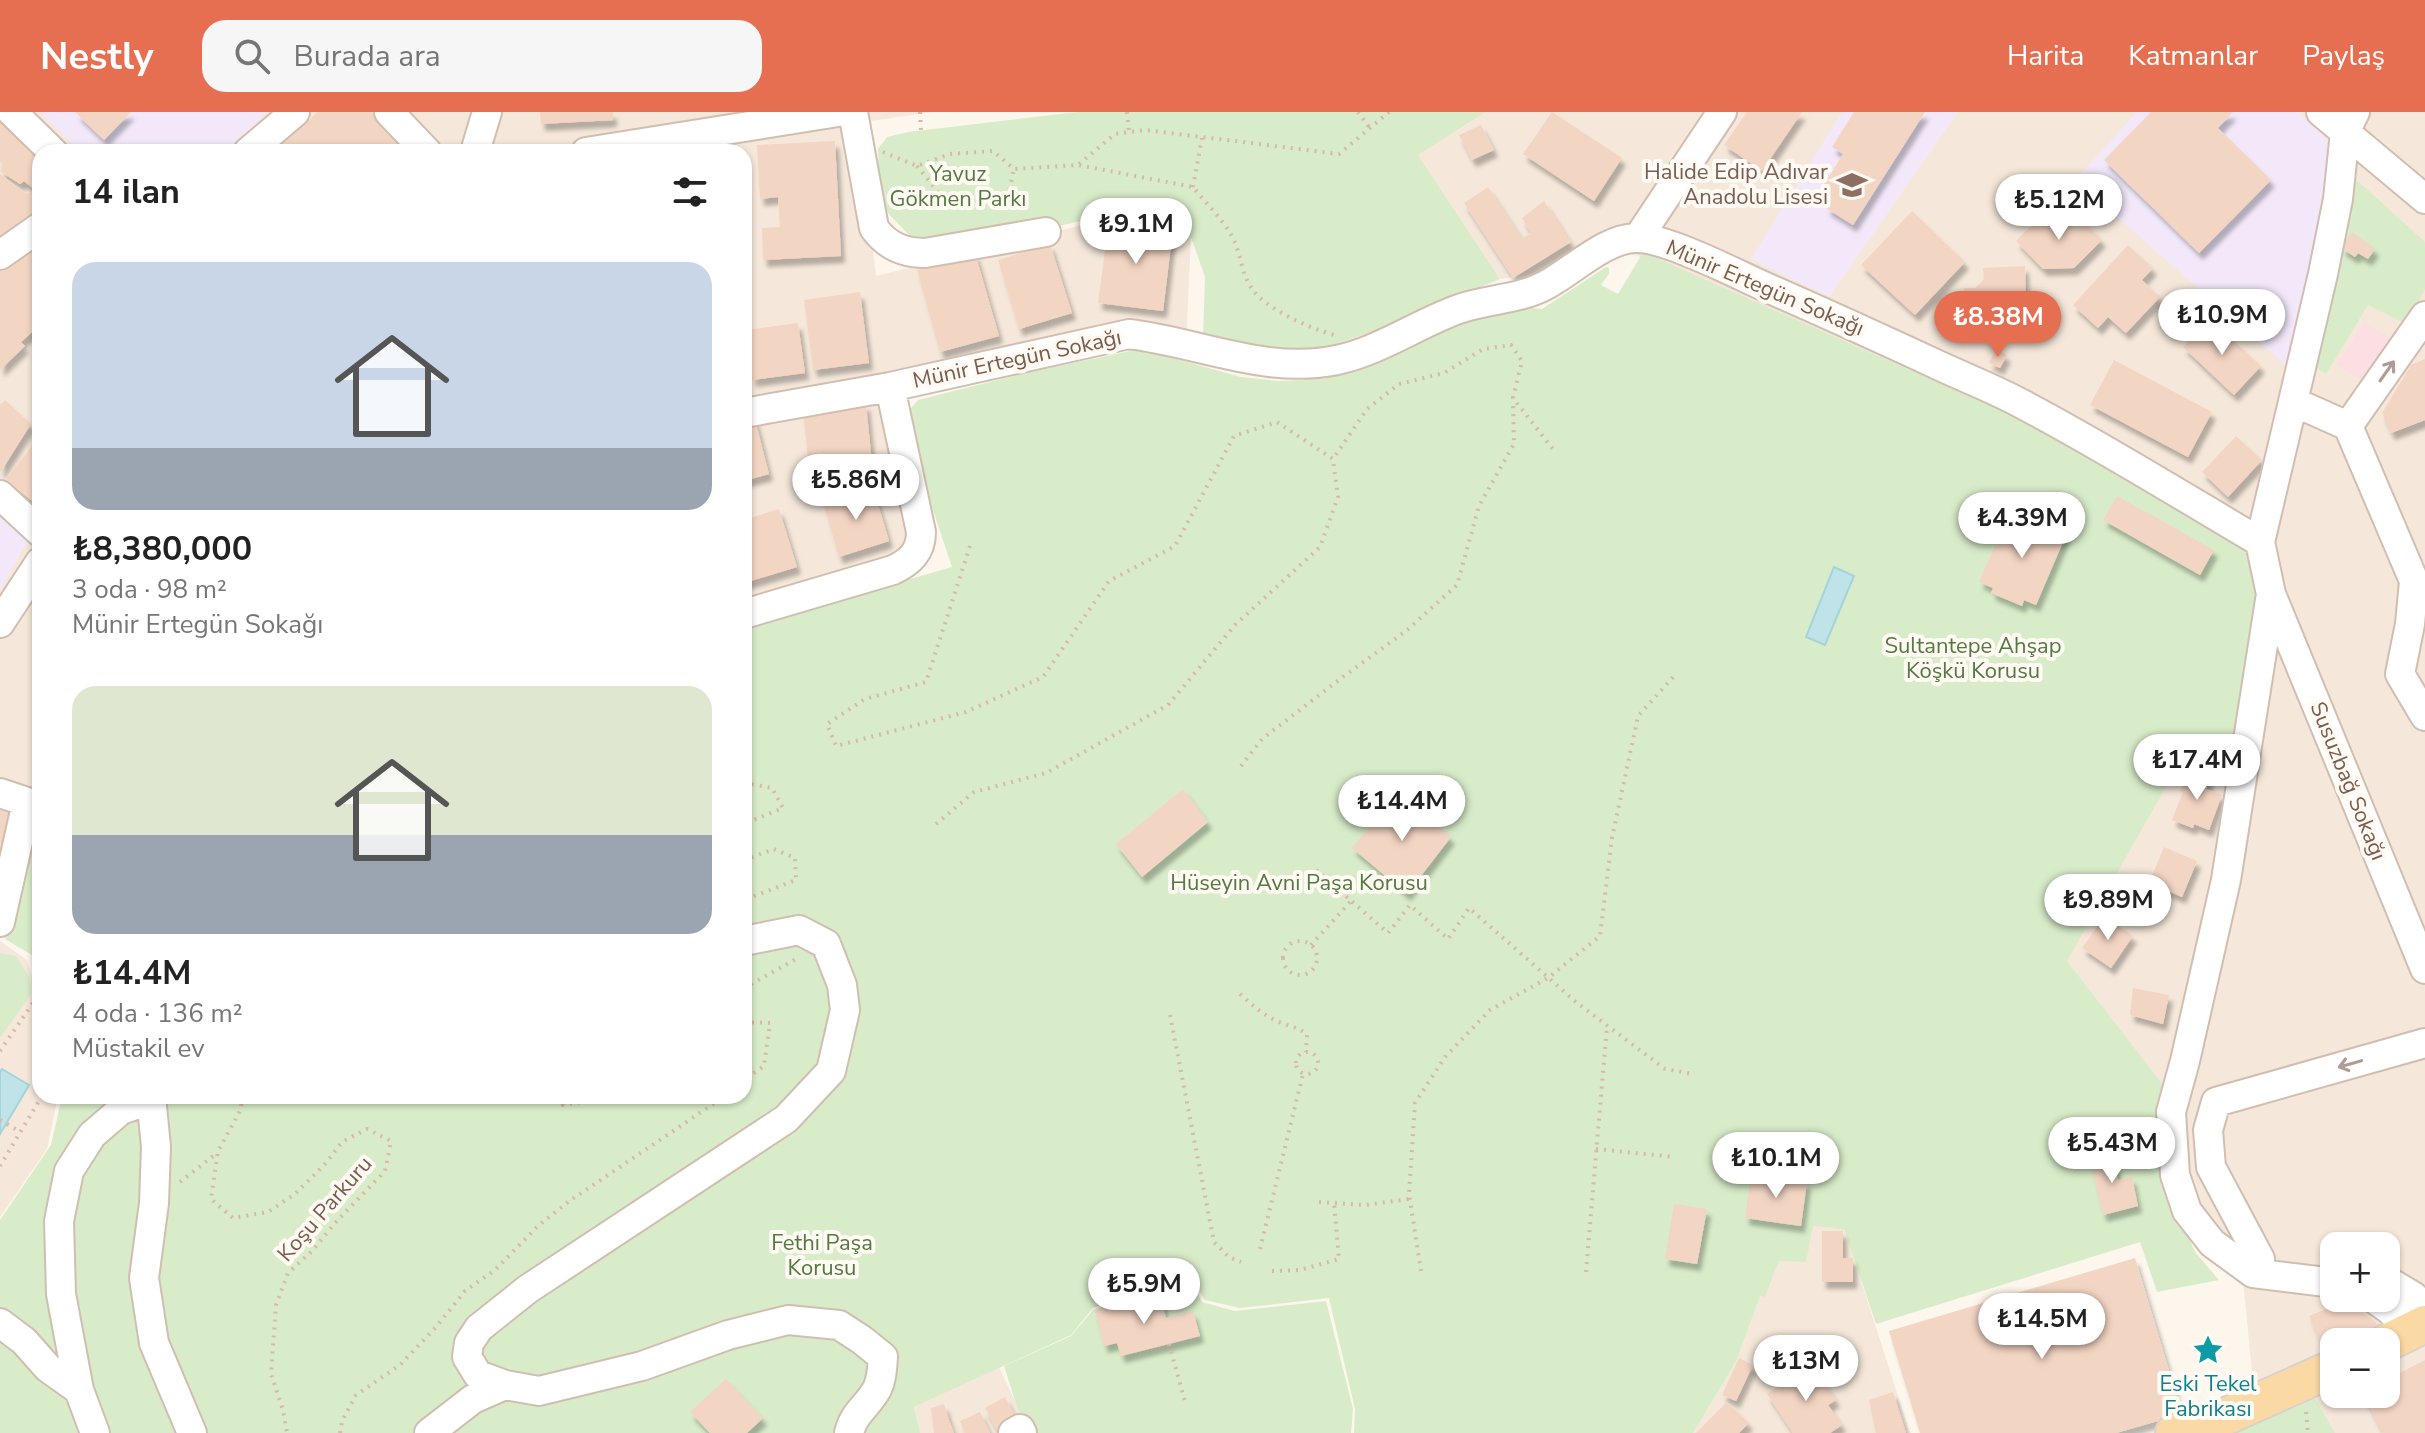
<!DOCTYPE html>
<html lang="tr">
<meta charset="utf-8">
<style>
body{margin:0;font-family:"Nunito Sans",sans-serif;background:#f6f6f6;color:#222;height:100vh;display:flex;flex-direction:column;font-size:30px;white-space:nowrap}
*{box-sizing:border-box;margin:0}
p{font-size:26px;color:#767676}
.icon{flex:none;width:44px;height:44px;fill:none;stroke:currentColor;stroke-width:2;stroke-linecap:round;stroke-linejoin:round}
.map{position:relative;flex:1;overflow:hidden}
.drawer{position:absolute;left:32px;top:32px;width:720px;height:960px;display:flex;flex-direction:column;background:#fff;border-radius:24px;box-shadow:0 2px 6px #0004}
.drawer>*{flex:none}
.controls{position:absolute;left:2320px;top:1120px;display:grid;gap:16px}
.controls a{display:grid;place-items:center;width:80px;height:80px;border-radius:16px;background:#fff;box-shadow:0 2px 6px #0004;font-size:40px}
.price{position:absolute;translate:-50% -68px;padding:0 18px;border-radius:28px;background:#fff;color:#222;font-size:26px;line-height:52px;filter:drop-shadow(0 2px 4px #0008)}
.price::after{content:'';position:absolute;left:50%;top:48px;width:24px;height:18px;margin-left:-12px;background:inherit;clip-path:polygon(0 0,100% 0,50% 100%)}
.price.current{background:#e76f51;color:#fff}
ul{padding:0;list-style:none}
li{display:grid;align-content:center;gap:16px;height:424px;padding:0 40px}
li span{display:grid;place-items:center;height:248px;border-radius:24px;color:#555}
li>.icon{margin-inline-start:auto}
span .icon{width:144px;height:144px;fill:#fffc;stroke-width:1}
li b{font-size:34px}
h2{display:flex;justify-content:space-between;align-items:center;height:96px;padding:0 40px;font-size:34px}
header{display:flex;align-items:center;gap:48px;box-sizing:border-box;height:112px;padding:0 40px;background:#e76f51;color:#fff}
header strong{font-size:38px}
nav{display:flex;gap:44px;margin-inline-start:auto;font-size:28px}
.search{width:560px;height:72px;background:#f6f6f6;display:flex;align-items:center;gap:20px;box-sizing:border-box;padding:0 28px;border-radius:24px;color:#767676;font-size:30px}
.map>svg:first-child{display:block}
</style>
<header>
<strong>Nestly</strong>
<div class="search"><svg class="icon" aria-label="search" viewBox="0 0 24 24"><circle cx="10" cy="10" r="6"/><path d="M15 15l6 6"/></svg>Burada ara</div>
<nav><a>Harita</a><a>Katmanlar</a><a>Paylaş</a></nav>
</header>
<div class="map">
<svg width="2425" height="1321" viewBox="0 0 2425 1321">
<defs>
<filter id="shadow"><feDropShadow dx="4" dy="7" stdDeviation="2" flood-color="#0004"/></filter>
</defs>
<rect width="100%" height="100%" fill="#fdf6ec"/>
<path fill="#f5e8da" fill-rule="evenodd" d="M0 0H932L857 11 876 164 1115 105 1147 104 1191 125 1186 233 1128 226 891 278 913 449 744 495V40H40V709H36L0 828Z
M1486 0H2425V1321H2158L2255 1291 2243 1168 2206 1140 2164 974 2066 849 2176 651 2227 659 2242 433 2011 304 1640 145 1606 121 1538 162 1500 167 1418 43ZM2334 1134H2386V1186H2334ZM2334 1230H2386V1282H2334Z
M0 829 27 848 40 890V984H58L47 1037 0 1105Z
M1813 1114 1844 1116 1910 1321H1693L1736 1250 1760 1183 1765 1185 1779 1149Z
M999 1255 1030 1321H920L914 1295Z"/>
<path fill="#f3e8fa" d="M40 0H268L224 40H81Z
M1842 0H1958L1829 185 1751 147Z
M2137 0H2299L2333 34 2289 256 2075 68Z
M0 390 33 419 0 479Z"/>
<path fill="#fbdfe3" d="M2364 210 2391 227 2364 269 2337 253Z"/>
<path fill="#d8ecc9" d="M1077 0H1486L1418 43 1500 167 1377 218 1291 247 1203 225 1205 165 1191 125 1148 100 1114 101 979 133H925L907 121 888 101 879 79 878 37 887 25 908 20Z
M2358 69 2425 130V177L2406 212 2368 193 2326 262 2317 256 2340 133 2349 118 2345 115 2352 73Z
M1642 142 1652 144 1914 260 2020 304 2243 436 2257 458 2258 477 2227 659 2179 652 2067 849 2164 974 2178 1101 2195 1140 2219 1168 2157 1180 2140 1130 1876 1212 1844 1117 1813 1114 1806 1150 1779 1149 1765 1185 1760 1184 1736 1250 1693 1321H1354L1355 1297 1329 1186 1240 1196 1205 1188 1189 1161 1093 1196 1071 1223 914 1295 920 1321H0V1108L51 1033 62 984H744V515L952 455 924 371 907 301 918 288 1030 260 1140 237 1241 265 1278 269 1324 267 1370 250 1469 204 1511 194 1542 197 1606 155 1609 156V162L1601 173 1618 182Z
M36 709H40V871L32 843 5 827Z
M0 841 16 844 30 866 31 882 0 926Z
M1188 1165 1202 1190 1235 1199 1326 1189 1353 1297 1351 1321H1034L1021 1307 1004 1254 1071 1224 1093 1198Z
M2315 1286 2335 1321H2221Z"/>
<path fill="#bfe3e8" stroke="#a5d3da" stroke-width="2" d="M1834 455 1854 464 1825 533 1806 525Z
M2 957 29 973 0 1022V960Z"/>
<path fill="#f3d5c3" filter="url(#shadow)" d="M0 0 40 39V104L0 132V62L27 82 35 78 24 69 20 72 0 59 3 53 0 50Z
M75 0H131L104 28Z
M318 0H372L403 40H331L327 35 320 40H272Z
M540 0H613V8L541 12Z
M1552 0 1622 46 1594 89 1523 42Z
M1747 0H1802L1762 59 1724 33Z
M1854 0H1925L1853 113 1826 96 1830 90 1818 82 1843 42 1832 35Z
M2151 0H2233L2218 16 2271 68 2199 141 2104 48Z
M1481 13 1494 38 1472 48 1459 23Z
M835 29 841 144 763 148 762 116 780 115 778 85 760 87 757 33Z
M1488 75 1522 127 1531 121 1522 106 1544 89 1571 130 1513 166 1464 91Z
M1912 99 1965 150 1915 203 1861 153Z
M2073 99 2102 128 2074 156 2043 157 2016 129 2045 100 2052 107H2065Z
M1109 109 1173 117 1163 199 1098 191Z
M2352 120 2375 137 2368 147 2358 141 2355 145 2341 136Z
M40 128V213L21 230 25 234 0 258V154Z
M1050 132 1072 201 1019 217 998 148Z
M2128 133 2153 156 2142 168 2160 185 2126 221 2108 205 2098 216 2073 193Z
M975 141 999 224 940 240 917 158Z
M2025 154 2026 194 2005 217 1966 218 1964 176H1975L1984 167 1983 156Z
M860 180 869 251 813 258 804 188Z
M2210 207 2261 254 2234 283 2183 235Z
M798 211 805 261 752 268 746 218Z
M1996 237 2007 243 2000 256 1989 251Z
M2425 247V308L2391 321 2382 301 2411 253Z
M2114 248 2212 300 2188 345 2090 293Z
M5 288 31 312 0 361V291L1 292Z
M866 292 872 351 809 357 803 298Z
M754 304 769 362 744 369V306Z
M40 324V395L5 368Z
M2236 324 2262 348 2228 385 2202 360Z
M873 375 889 429 839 445 823 390Z
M2117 384 2214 438 2200 463 2103 408Z
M779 397 797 455 744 471V408Z
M2010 399 2026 406 2025 409 2044 418 2045 414 2066 423 2036 493 2024 488 2022 494 1991 481 1993 476 1979 470Z
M2188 657 2211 666 2206 677 2222 683 2209 718 2194 712 2193 716 2172 708 2183 680 2180 679Z
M1183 677 1208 710 1142 765 1116 732Z
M1398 681 1451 725 1407 782 1352 736Z
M0 687 10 689 3 732 0 731Z
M2164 735 2197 749 2182 785 2149 771Z
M2105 804 2133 824 2111 856 2082 836Z
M2133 876 2169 883 2163 912 2130 903Z
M2111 1039 2118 1068 2132 1065 2138 1094 2103 1103 2089 1044Z
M1751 1062 1807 1070 1801 1114 1745 1106Z
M1674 1092 1707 1097 1697 1152 1665 1147Z
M1822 1119H1843V1146H1853V1170H1822Z
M2135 1146 2182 1302 2116 1321H1920L1889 1219Z
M1154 1184 1155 1190 1161 1188 1166 1206 1193 1199 1200 1224 1121 1244 1117 1231 1104 1234 1095 1199Z
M2353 1186 2359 1198 2376 1210 2379 1219 2357 1230H2334V1242L2327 1246 2309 1204Z
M1739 1246 1753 1253 1736 1289 1722 1283Z
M2425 1248V1321H2383L2363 1282H2386V1268Z
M1811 1252 1836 1288 1828 1293 1842 1313 1830 1321H1793L1767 1282Z
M726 1267 763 1306 747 1321H710L690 1300Z
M1893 1280 1906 1321H1876L1869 1288Z
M1005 1285 1017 1308 997 1318 985 1296Z
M1727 1290 1749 1311 1739 1321H1696Z
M944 1292 949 1308 954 1321H934L931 1296Z
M980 1300 990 1321H965L960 1309Z"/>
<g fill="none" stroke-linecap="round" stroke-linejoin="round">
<g stroke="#d1beb0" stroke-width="32">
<path id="minor" d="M12 0 53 40
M389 0 427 40
M853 0 874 116C887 134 903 141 925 141L1046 120
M2321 0 2425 87
M248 40 295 0
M475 40 487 0
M586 40 838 0
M1638 126 1722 0
M0 143 40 115
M2294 290 2348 314 2414 469 2410 512 2400 562 2425 604
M744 301 890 275
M2348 314 2425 204
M0 383 40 420
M2271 482 2425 857
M744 502 893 458C910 450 921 440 921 420L890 275 1129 222C1197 230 1267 263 1337 248 1379 239 1416 213 1456 198 1485 187 1519 188 1546 173 1573 159 1606 125 1638 126 1670 127 1738 163 1770 177 1827 202 1884 228 1940 254 1968 267 1997 278 2024 293 2104 335 2182 384 2260 430
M0 511 40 450
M0 681 27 690 0 810
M744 829 799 818 826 832 842 873 845 898 831 959 786 1007 528 1177 479 1216 469 1231 467 1245 478 1263 505 1273 539 1279 642 1254 728 1223 788 1208 839 1213 862 1228 883 1245C882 1256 882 1267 877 1277 868 1294 854 1300 849 1321
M151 984 156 1035 154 1091 144 1166 154 1231 192 1321
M2253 1161 2260 1147 2211 1055 2208 1018 2216 990 2425 931
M2386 1168 2413 1184 2425 1195
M2334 1171 2253 1161 2212 1131 2187 1099 2175 1063 2171 1000 2185 949 2226 768 2271 482 2260 430 2323 162 2338 87 2345 20 2355 0
M2373 1186 2390 1198 2411 1219
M0 1211 24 1229 48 1256 79 1278
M95 1321 79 1278 61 1182 59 1109 69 1059 92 1023 121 998 152 987
M429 1321 473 1287 505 1273
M1013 1321 1020 1317 1022 1321"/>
</g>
<g stroke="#dad1cd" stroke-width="40">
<path id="major" d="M2386 1231 2425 1212
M2174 1321 2213 1310 2334 1256"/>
</g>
<path stroke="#d9b8a5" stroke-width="4" stroke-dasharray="2 6" stroke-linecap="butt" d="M920 0 921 19
M1127 0 1129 19
M1358 0 1369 15
M883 40 917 54 950 42 993 39 1014 57 1078 53 1193 75C1205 90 1222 107 1232 124 1241 141 1241 161 1252 177 1267 198 1310 216 1334 223
M1079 52 1115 22 1146 18 1339 42 1389 0
M917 54 938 80 971 90 1008 84 1014 57
M1193 75 1202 26
M970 434 926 570 865 587 827 612 836 634 966 600 1043 565 1109 469 1175 434 1234 324 1277 310 1333 347 1367 297 1399 272 1444 261 1483 237 1511 233 1522 249 1513 286 1556 341
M1241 654 1262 627 1340 567 1406 519 1457 473 1479 394 1514 332 1513 289
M744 673 751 672 772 676 783 696 744 712
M936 712 974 680 1046 661 1168 593 1235 513 1320 435 1338 385 1333 347
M744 748 774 737 795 746 796 768 744 788
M1316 758 1388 821 1410 793 1448 827 1469 796 1576 890 1665 957 1693 962
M1283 846a17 17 0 1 1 34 0a17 17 0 1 1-34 0Z
M1311 833 1351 789
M744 876 798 846
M1240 882C1252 893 1263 903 1277 909 1288 914 1297 915 1307 922L1306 940
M35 888 40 908
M1170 903 1214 1130 1229 1145 1241 1150
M744 910 770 911 764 954 744 968
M0 939 35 888 40 887
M1296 951a11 11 0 1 1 22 0a11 11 0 1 1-22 0Z
M243 984 240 999 218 1039 211 1087 233 1106 268 1100 295 1082 326 1051 342 1030 367 1017 391 1029 385 1059 335 1111 312 1139 288 1161 276 1193 271 1262 283 1298 287 1321
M564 984 563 993 616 984
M0 1008 21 1020
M1596 1037 1675 1045
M0 1054 42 984
M180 1070 217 1041
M1319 1090 1365 1093 1409 1087
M1260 1137 1303 962
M1272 1159 1300 1158 1339 1147 1334 1091
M1421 1159 1409 1082 1415 991 1445 945 1490 898 1548 866 1600 824 1612 726 1638 604 1675 563
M1586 1160 1607 914
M1169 1232 1186 1293
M2306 1300 2308 1321
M340 1321 342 1309 356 1283 400 1253 436 1215 465 1179 495 1158 539 1113 568 1090 725 984"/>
<use href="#minor" stroke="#fff" stroke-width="28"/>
<use href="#major" stroke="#fbd9a5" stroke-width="36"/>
</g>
<defs><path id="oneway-shaft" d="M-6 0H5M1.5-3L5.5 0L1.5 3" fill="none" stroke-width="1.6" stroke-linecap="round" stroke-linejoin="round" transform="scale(2)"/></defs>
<g stroke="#af9d94">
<use href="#oneway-shaft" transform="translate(2387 259) rotate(-55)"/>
<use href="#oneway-shaft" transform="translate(2350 952) rotate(164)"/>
</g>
<defs>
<g id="school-bare" transform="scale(2.4)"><path d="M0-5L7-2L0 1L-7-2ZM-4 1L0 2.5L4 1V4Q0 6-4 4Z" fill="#8d6e63" stroke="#fffaf3" stroke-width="2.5" paint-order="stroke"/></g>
<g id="sight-bare" transform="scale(2.4)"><path d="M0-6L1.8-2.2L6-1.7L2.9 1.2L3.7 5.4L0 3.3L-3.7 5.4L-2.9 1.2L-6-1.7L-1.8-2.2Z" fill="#0f9aa8" stroke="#fffaf3" stroke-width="2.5" paint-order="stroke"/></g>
</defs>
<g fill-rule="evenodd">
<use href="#school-bare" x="1852" y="73"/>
<use href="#sight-bare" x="2208" y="1238"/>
</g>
<g text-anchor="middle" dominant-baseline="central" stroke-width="8" stroke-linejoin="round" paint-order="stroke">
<g font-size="22" fill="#785e54" stroke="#fffaf3" text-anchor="end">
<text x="1828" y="60">Halide Edip Adıvar<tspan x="1828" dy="25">Anadolu Lisesi</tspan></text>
</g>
<g font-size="22" fill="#537a41" stroke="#fffaf3">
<text x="958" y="62">Yavuz<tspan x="958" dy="25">Gökmen Parkı</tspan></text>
<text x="1973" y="534">Sultantepe Ahşap<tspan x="1973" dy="25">Köşkü Korusu</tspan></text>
<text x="1299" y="771">Hüseyin Avni Paşa Korusu</text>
<text x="822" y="1131">Fethi Paşa<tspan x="822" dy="25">Korusu</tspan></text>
</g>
<g font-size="22" fill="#7a5c4d" stroke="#fffaf3">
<text transform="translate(1765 176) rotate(23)">Münir Ertegün Sokağı</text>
<text transform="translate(1017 247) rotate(-12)">Münir Ertegün Sokağı</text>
<text transform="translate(2348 669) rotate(68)">Susuzbağ Sokağı</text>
<text transform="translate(325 1097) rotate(-49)">Koşu Parkuru</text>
</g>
<g font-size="22" fill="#0d838f" stroke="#fffaf3">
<text x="2208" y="1272">Eski Tekel<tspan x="2208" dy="25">Fabrikası</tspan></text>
</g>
</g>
</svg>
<div class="controls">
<a>+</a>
<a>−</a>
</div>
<b class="price" style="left:2059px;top:130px">₺5.12M</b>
<b class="price" style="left:1136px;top:154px">₺9.1M</b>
<b class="price" style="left:2222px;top:245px">₺10.9M</b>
<b class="price current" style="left:1998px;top:247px">₺8.38M</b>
<b class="price" style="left:856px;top:410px">₺5.86M</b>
<b class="price" style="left:2022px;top:448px">₺4.39M</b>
<b class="price" style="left:2197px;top:690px">₺17.4M</b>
<b class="price" style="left:1402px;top:731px">₺14.4M</b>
<b class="price" style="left:2108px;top:830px">₺9.89M</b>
<b class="price" style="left:2112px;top:1073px">₺5.43M</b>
<b class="price" style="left:1776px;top:1088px">₺10.1M</b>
<b class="price" style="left:1144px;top:1214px">₺5.9M</b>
<b class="price" style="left:2042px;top:1249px">₺14.5M</b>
<b class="price" style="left:1806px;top:1291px">₺13M</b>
<section class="drawer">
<h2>14 ilan<svg class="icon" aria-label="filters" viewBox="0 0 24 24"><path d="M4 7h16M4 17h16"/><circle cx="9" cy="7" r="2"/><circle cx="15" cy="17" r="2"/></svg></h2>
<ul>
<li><span style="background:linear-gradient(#c9d6e8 75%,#9aa5b1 0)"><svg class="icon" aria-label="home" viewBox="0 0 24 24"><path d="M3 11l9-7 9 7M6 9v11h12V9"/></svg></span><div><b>₺8,380,000</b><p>3 oda · 98 m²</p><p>Münir Ertegün Sokağı</p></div></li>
<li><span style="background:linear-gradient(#dfe7d0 60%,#9aa5b1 0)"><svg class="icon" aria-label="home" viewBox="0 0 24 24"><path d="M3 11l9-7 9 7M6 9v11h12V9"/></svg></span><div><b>₺14.4M</b><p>4 oda · 136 m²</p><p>Müstakil ev</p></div></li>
</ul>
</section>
</div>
